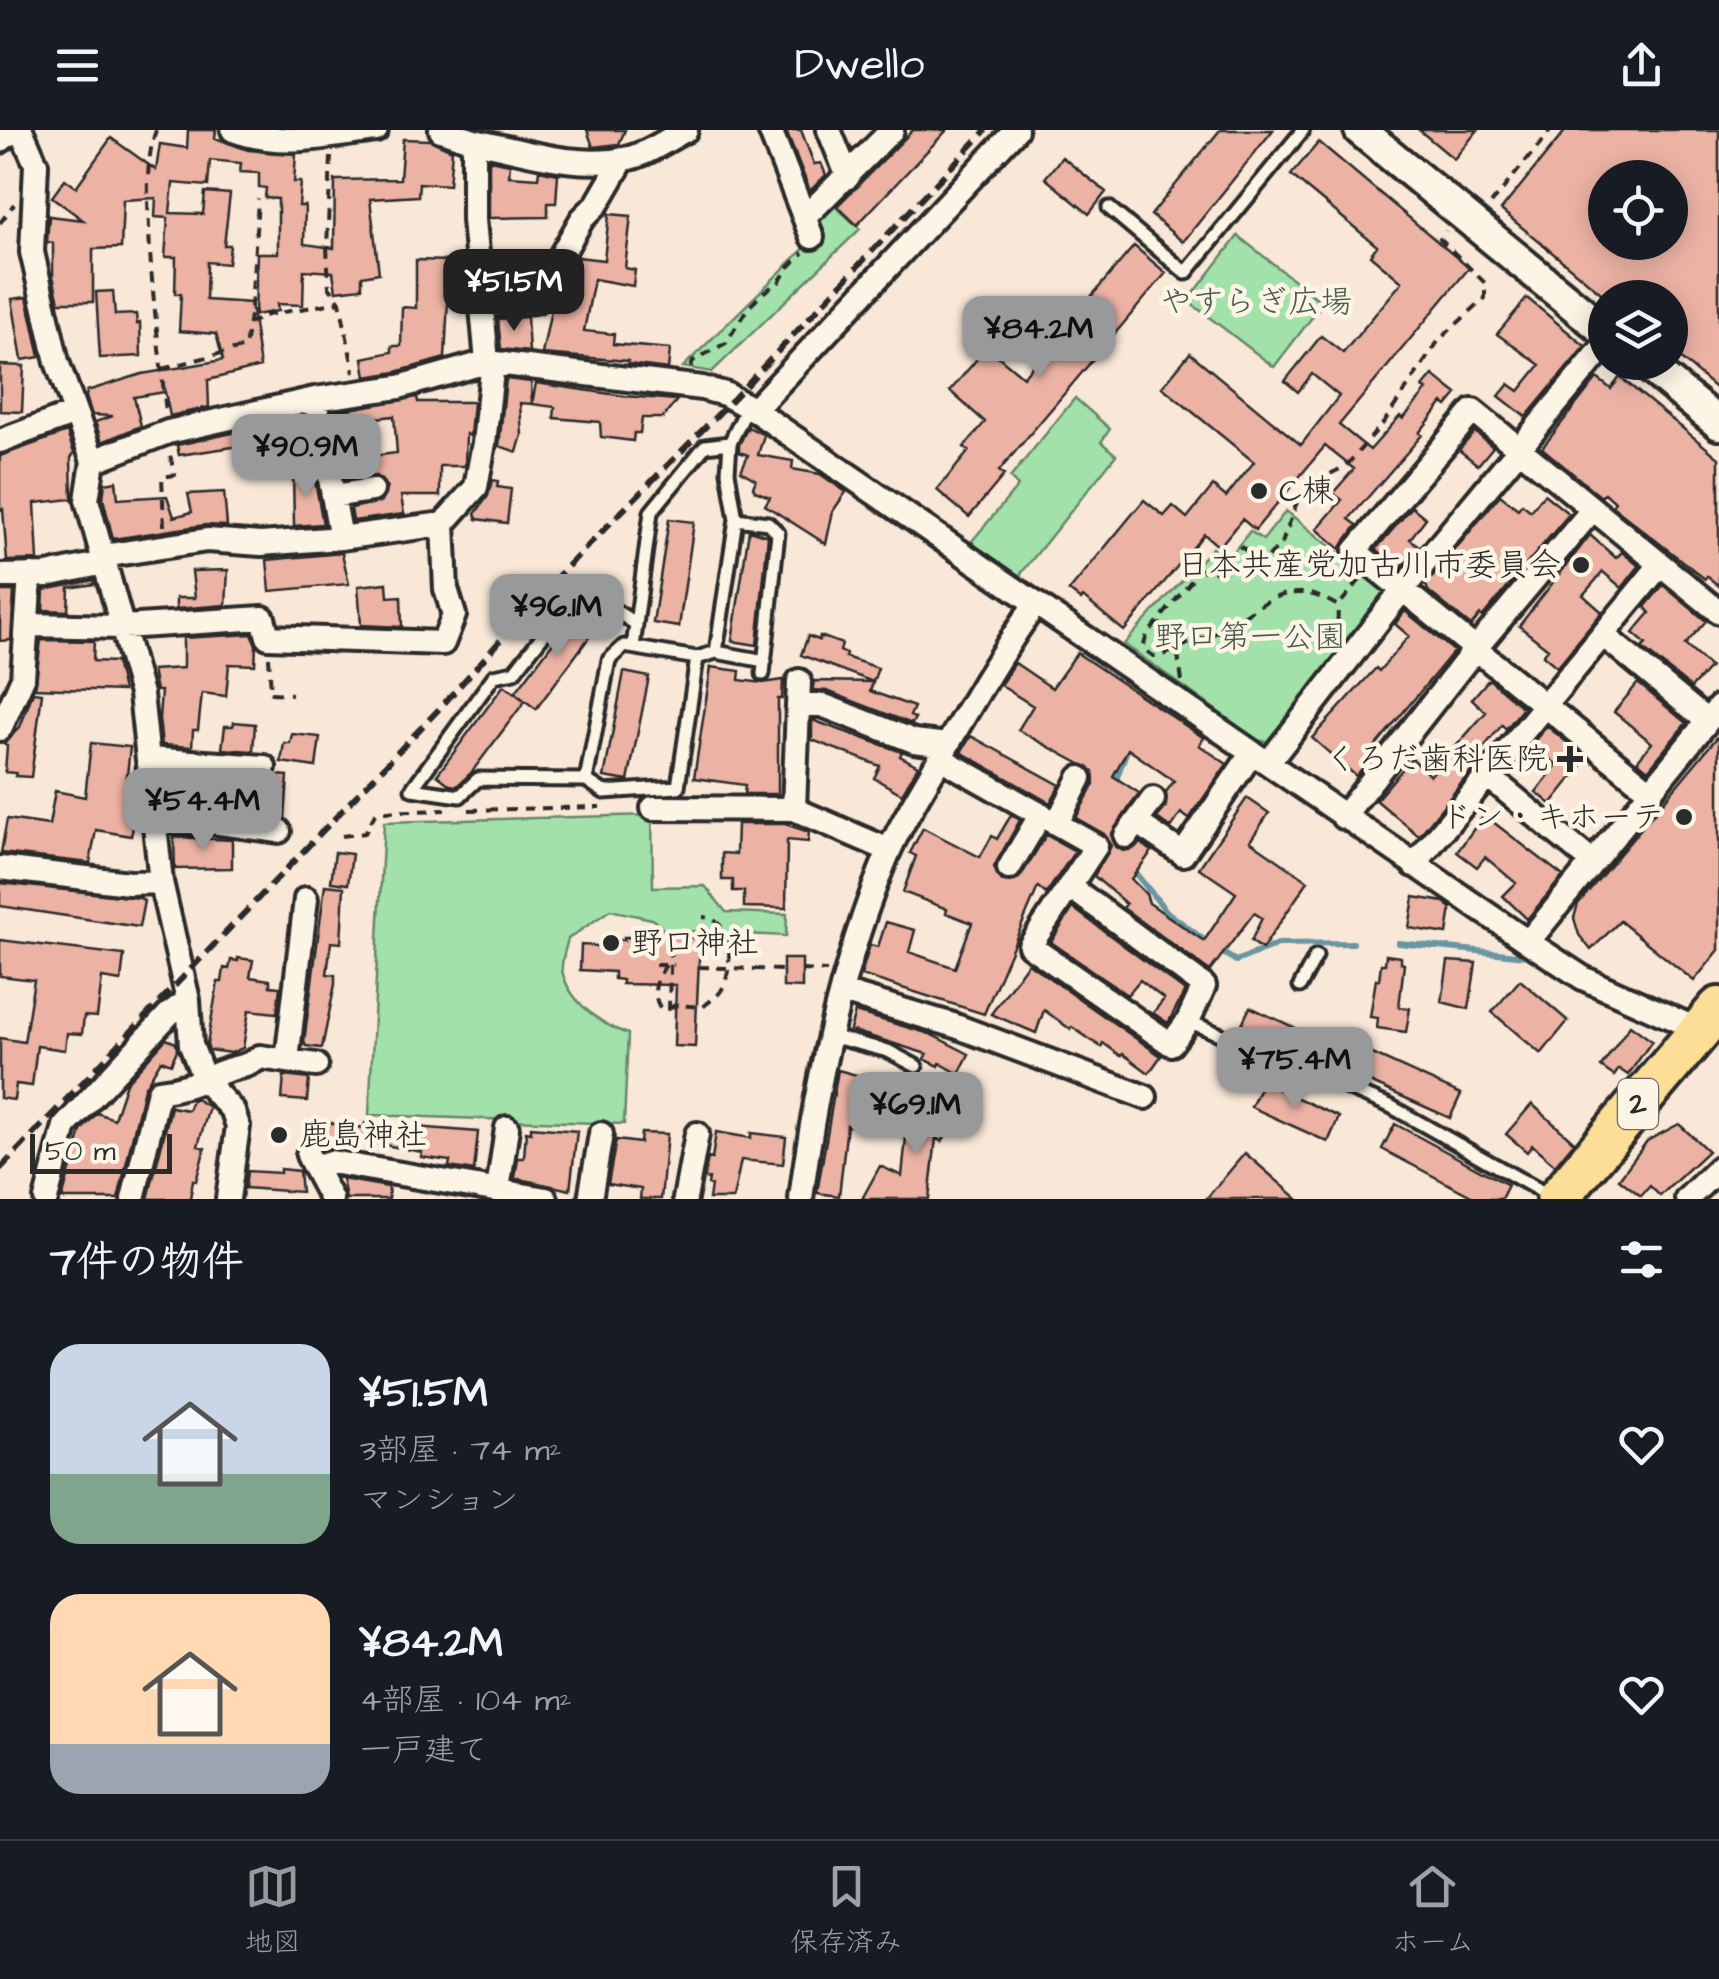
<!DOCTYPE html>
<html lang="ja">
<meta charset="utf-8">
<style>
body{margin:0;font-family:"Architects Daughter","Klee One",sans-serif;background:#242831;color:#f1f3f6;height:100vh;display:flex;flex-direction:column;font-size:38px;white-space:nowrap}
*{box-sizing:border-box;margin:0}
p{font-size:32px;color:#9ea1a6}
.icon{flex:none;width:55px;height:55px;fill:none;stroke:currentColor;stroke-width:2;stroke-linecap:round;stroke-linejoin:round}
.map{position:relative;height:1069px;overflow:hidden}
.sheet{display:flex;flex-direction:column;background:#171b24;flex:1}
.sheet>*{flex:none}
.fabs{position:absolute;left:1588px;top:30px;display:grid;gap:20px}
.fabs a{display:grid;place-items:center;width:100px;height:100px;border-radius:50%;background:#171b24;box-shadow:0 5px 25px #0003;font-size:50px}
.scale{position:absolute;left:30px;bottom:25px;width:142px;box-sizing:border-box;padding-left:10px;border:5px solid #2b2b2b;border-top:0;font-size:28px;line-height:35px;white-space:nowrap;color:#2b2b2b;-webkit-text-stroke:8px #fcf5e5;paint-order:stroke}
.price{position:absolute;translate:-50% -85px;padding:0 22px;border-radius:20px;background:#98999b;color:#111;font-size:32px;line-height:65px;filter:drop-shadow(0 2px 5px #0008)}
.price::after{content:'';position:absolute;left:50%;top:60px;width:30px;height:22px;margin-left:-15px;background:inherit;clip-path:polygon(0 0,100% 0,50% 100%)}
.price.on{background:#222;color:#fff}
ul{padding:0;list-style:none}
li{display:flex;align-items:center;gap:30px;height:250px;padding:0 50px}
li span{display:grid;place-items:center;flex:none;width:280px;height:200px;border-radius:30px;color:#555}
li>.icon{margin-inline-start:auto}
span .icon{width:120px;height:120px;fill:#fffc;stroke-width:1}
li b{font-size:42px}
h2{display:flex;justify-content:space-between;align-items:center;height:120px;padding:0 50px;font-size:42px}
header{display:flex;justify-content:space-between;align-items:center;height:130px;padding:0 50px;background:#171b24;font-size:45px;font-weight:600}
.dock{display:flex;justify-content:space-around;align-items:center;height:140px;border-top:2px solid #363941;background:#171b24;font-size:28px;color:#9ea1a6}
.dock a{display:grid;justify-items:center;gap:5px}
.dock .on{color:#98999b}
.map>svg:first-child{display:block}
</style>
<header><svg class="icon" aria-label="menu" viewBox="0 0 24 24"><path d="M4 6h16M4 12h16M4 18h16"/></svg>Dwello<svg class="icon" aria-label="share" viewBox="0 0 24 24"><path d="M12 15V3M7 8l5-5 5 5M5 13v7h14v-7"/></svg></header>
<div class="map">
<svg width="1719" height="1069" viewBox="0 0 1719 1069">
<rect width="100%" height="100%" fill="#f9e8d8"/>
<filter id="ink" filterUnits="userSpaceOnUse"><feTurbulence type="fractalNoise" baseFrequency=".01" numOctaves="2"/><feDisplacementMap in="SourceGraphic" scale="20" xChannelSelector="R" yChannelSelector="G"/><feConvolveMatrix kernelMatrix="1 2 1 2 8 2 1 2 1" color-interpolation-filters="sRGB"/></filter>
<g filter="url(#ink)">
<path fill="#a2e2aa" stroke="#66866a" stroke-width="2.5" d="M834 75 860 99 712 242 683 237 819 104 815 95Z
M1238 106 1323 173 1274 237 1188 171Z
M1075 268 1110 299 1101 312 1116 325 1019 446 977 418 972 411 1018 356 1010 348Z
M1286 381 1389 463 1267 611H1259L1124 514 1212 418 1227 430 1250 401 1263 410Z
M652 685 653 757 705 756 726 782 787 784 786 806 664 800 652 789 610 780 568 809C566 817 561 831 562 840 568 871 601 895 628 904L624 994 369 985 384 692Z"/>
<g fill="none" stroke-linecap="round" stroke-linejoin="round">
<path stroke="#6996a3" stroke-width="6" d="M1115 652 1128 617
M1132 739 1167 782 1208 813
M1398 813 1527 826
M1218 820 1236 831 1278 814 1353 813"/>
</g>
<path fill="#ecb3a5" stroke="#2b2b2b" stroke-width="2.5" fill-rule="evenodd" d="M188 0H216L215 8 248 20 296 24 294 52H301L299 76H305L304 114 334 118 335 50 400 49 403 9 430 10 452 20 449 55 419 53 418 66 370 69 379 143 362 146V158L336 161 333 142 304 140 303 175 277 174 278 181 255 185 257 123H278V69L265 68 266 58 259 57V43L240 42 241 33 210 30 208 56 173 53 170 83 203 84 205 62 230 64 224 115H230L228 134 207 132 206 170 251 173 260 237 208 250 209 277 170 286 165 262 134 267 141 296 102 312 95 292 113 286 92 285 86 267 87 261 142 244 223 230 216 204 179 201 181 164H175L176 127H165L168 88 155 87 156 68 123 70 121 118 93 119V172H59L53 146V113L47 112 49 86 83 90 52 67 65 49 76 57 111 8 156 40 160 14 187 18Z
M587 0H625L619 14 593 17Z
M786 0H801L814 34 821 33 826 45 810 61Z
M913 0H947L857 95 837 76Z
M1220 0H1273L1183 112 1151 85Z
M1419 0H1478L1454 29Z
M1566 0H1719V261L1670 220V168H1607L1501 80ZM1605 48H1670V112H1605Z
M1319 12 1469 138 1339 295 1370 320 1400 286 1403 289 1427 260 1423 257 1433 245 1457 264 1447 276 1443 273 1419 303 1422 305 1349 389 1357 395 1340 419 1317 399 1342 370 1333 363 1354 339 1325 316 1255 400 1242 389 1219 417 1204 404 1124 501 1083 467 1081 470 1069 461 1144 370 1164 386 1173 376 1187 388 1213 356 1226 367 1254 332 1162 257 1190 223 1301 315 1339 266 1312 244 1298 262 1285 251 1321 206 1343 223 1402 152 1370 125 1377 116 1291 45Z
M1062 27 1106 62 1089 84 1045 48Z
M489 30 510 34 509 46 538 48 539 40 558 44 556 73H548V87L489 88Z
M609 84 631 86 625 138 635 140 633 156 594 149 584 201 614 204 613 214 670 219 668 239 628 234V231L542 224 553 170 560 158 570 160 573 135 578 127 604 130Z
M1134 116 1166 143 999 341 1004 345 969 387 937 360 969 321 964 317 985 292 950 261 987 217 1023 247Z
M416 130 450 131 445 228 396 242 366 247 363 228 392 222V216H401L402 177 416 178Z
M524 137 525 157 495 159 494 139Z
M113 161 115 185 136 184 137 194 140 193 141 226 100 228 96 162Z
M27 167 40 227 22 230 12 169Z
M1527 168 1585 216 1526 287 1499 266 1509 254 1519 261 1540 235 1497 204Z
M527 187 529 222 501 219 498 189Z
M0 235 24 236 22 282 0 281Z
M1620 247 1719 328V456L1707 446 1705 449 1645 402 1612 376 1615 372 1605 363 1601 367 1542 318 1597 248 1611 259Z
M506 249 531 252 532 274 520 273 522 305 517 322 499 316Z
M536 253 624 266 677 270 663 288H642L640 303H634L633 311 601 307 600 292 554 288 555 277 532 274Z
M417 267 418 272H473L470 306 466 304 465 336H440V366H401L404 384 353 391 351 378 381 372 387 357 376 346 345 349 333 282ZM394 286 397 323 363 327 358 290Z
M265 296 267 312 179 325 177 315Z
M748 297 764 305 758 325 793 331 792 339 820 344 846 362 833 381 826 414 765 375 770 367 755 361 753 357 756 350 741 341 748 325 739 322V315Z
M67 302 74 323 71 328 72 369 35 373 38 430 7 431 3 379 0 380V326Z
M1475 302 1493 317 1478 335 1459 320Z
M293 339 313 340 323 394 294 396Z
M492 350 498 351 497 357 511 359 507 393 477 389 475 384 488 366Z
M116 351 118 369 167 366 174 387 192 382 188 364 224 362 227 396 205 395 113 409 103 368 105 353Z
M1544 364 1569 384 1482 487 1480 485 1471 496 1428 461 1426 455 1500 365 1518 379 1522 374 1531 381Z
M1412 377 1426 388 1410 409 1419 416 1400 439 1376 419Z
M669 389 694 392 679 497 653 493Z
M749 400 768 406 757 515 732 511Z
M1590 405 1616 428 1622 422 1639 436 1622 458 1603 442 1583 465 1602 482 1557 537 1543 525 1548 519 1519 496Z
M342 423 349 454 270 461 267 430Z
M228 440 226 475 176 479V468H195L192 441Z
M94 450 95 454 69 458 68 481 43 480 44 460Z
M387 453 388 467 401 466 402 497 361 495 358 456Z
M1663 455 1706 491 1685 515 1710 537 1691 558 1642 518 1646 514 1633 503 1650 483 1645 477Z
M0 461H14L11 510 0 511Z
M578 479 599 494 536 579 515 563Z
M1405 481 1454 521 1372 620 1375 623 1356 646 1312 608 1376 538 1379 541 1409 506 1395 494Z
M252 504 256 515 255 535 229 534 226 566 202 563 198 600H193L192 617 162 615 159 589 161 561H156L152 540 183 538V508Z
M808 506 819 510 820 506 842 514 840 521 846 524 845 527 878 538 873 552 801 525Z
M41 510 94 511 93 531 116 532 123 561 35 558Z
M1077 523 1204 608 1199 615 1227 634 1189 689 1181 683 1171 698 1157 688 1166 677V662L1174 651 1128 619 1113 646 1139 663 1111 705 1116 717 1123 721 1133 719 1140 713 1152 721 1131 749 1146 764 1149 773 1204 811 1236 763 1199 738 1247 668 1269 683 1250 711 1308 751 1262 819 1251 811 1262 788 1254 783 1210 841 1123 778 1126 774 1094 746 1111 716 1104 704 1076 688 1094 654 1093 641 1018 600 1033 576 1000 555 1015 533 1052 558Z
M711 537 740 541 739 550 763 553 783 550 782 569H778V664H744L745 655 694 648Z
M624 542 649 547 628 651 604 647Z
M1489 549 1523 578 1506 599 1502 595 1480 622 1484 625 1419 706 1376 670 1412 628 1430 646 1486 582 1472 569Z
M814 551 873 552 870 561 914 577 910 586 915 588 912 594 827 561 814 560Z
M1638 553 1686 593 1648 640 1637 631 1652 613 1614 582Z
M504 555 525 571 471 643 457 656 450 655 437 645Z
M33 562 42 563 31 647 15 646 16 643 5 642 7 616 4 613 20 597Z
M812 590 902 622 900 626 918 636 902 664 874 648 880 636 812 610Z
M234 592 255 594 253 621 222 619 225 596H233Z
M1547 596 1587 629 1551 674 1536 662 1557 635 1532 614Z
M292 604 320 607 316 637 281 632 284 613H290Z
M1719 605V820L1694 851 1620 791 1591 820 1579 805 1574 788 1578 774Z
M971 606 1060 655 1050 673 961 622Z
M91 613 130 617 126 655 136 656 138 677 131 706 96 700 90 733 1 723 7 689 49 695 55 661 85 667Z
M165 645 263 652 276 645 288 646 285 688 214 677H168Z
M1011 685 1020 690 994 737 1002 751H1015L1021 746 1046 705 1075 721 1046 764 1038 757 984 884 861 845 870 815 878 817 886 792 915 800 909 822 955 838 972 793 946 783 947 779 903 762 916 726 910 723 923 698 980 727 992 706 997 709Z
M1484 685 1563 746 1527 789 1503 766 1516 753 1485 727 1477 737 1457 722Z
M737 694H785L809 702 808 712 787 710 786 778 744 777V761H733V750H722V723L736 724Z
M174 707 232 710V738L175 739Z
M335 722 352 724 348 754 331 752Z
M0 753 140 768 144 771 139 797 0 776Z
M325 755 344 757 341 813 331 812 327 844 335 845V854L322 918 306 916 304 912Z
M1414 767 1444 772 1451 778 1447 804 1409 798Z
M1073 778 1185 861 1168 893 1153 883 1164 869 1140 850 1127 865 1051 812Z
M624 807 700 808 695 917 674 916 676 855 622 854V850L614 849V842L580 840 581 815 615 817V810H624Z
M0 810 124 825 121 851 102 848 97 887 84 886 82 904 67 903 65 920 37 916 32 956 16 954 14 970 0 968V908L24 912 34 850 0 846Z
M1386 825 1401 827V833L1404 834 1399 877 1410 878 1406 902 1377 898 1378 888 1370 887 1376 849 1379 850 1381 834H1385Z
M238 828 253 830 250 847 270 850V856L280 857 277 883 249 880 243 918 231 923 209 920 207 914 218 852H222L224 838 229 839 231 830 238 831Z
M783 829H802V858L783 857Z
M1448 831 1476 833 1469 879 1442 872Z
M1028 833 1161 926 1149 943 1123 924 1121 926 1103 913 1101 917 1072 897 1070 899 1044 880 1036 903 991 884Z
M1520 850 1568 891 1541 924 1492 882Z
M1250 877 1343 920 1346 912 1461 964 1450 988 1321 930 1318 936 1239 900Z
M855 882 930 904 969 924 959 944 940 933 939 936 924 929 927 924 850 900Z
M1630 895 1652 911 1628 945 1619 939 1614 946 1601 937Z
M166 909 176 913 177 920 171 934 161 930 144 958 118 1069H62L81 1001 97 983 114 989 126 953Z
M838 940 905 958 893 994 853 980 850 996 847 995 839 1066 817 1063Z
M284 946 309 949 307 971 282 969Z
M1263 952 1339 987 1328 1012 1251 977Z
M935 967 959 976V982L942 1012 936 1008 929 1069H862L880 1036 902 1046 908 988 922 995Z
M196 969 209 977 198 1016 205 1018 196 1051 193 1050 190 1069H148L171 977 188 980 192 970Z
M1532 974 1574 1012 1555 1035 1532 1015 1527 1022 1506 1004Z
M320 991 364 998 365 993 478 1002 474 1041 449 1037 450 1031 421 1027 422 1022 374 1013 335 1009 334 1017 322 1019 316 1012Z
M1395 994 1508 1055 1501 1069H1477L1382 1019Z
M1679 994 1708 1021 1660 1066 1650 1056 1641 1066 1619 1049 1647 1011Z
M531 997 577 1001 570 1060 515 1048 518 1028H524L526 1001 531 1002Z
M716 1002 751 1008V1003L786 1007 783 1034 741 1030 733 1069H709L711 1055 708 1054 709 1049 704 1048 708 1028 712 1029Z
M641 1003 667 1004 661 1069H640L641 1059 608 1054 616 1010 640 1013Z
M1245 1023 1298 1069H1206Z
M280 1039 299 1041 301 1062 245 1058 247 1041 280 1043Z
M342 1049 388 1057 389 1069H346Z"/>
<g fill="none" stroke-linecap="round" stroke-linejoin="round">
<g stroke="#2b2b2b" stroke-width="19">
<path id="lane" d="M1109 78 1186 143 1303 0
M736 389 768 393 778 403 763 544
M636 494 580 458 514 542 494 546 412 659 460 666 478 649 586 650 609 530 624 516 697 528 716 522 765 531
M633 517 651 382 705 316 730 313
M716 522 736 389 728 342 730 313 748 276
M586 650 604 662 678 657 697 528
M1300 856 1316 826
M1188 891 1390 976 1553 1068
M830 906 888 921 916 936"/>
</g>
<g stroke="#2b2b2b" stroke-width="30">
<path id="street" d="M21 0 36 34 32 122 57 232 93 331 87 370 141 564 161 752 188 870 191 915 205 951 233 981 238 996 228 1069
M233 0C281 18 327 6 376 0
M441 0 474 11V90L487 232
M770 0 812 107
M829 0 848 47
M0 11 13 0
M474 11C525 21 578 40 629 28 648 24 668 9 686 0
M813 79 892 0
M482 175 535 171 582 89 597 74 623 29
M315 269 341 408
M754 280 1016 0
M0 311 75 283
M93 331 168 302 315 269 399 257 487 232 702 258 725 264 754 280 1528 812 1583 848 1701 901
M333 366 372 360
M103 426 207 410 261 414 341 408 443 394
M0 446 47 445 104 433
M27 495 123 497 263 488 268 507 443 513 454 485 446 459 443 394 476 357 484 313 493 232
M1603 505 1707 591
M799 575H822L914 611 947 615
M0 599 23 548 30 445
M940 628 1096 716 1030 816 1171 914 1188 891 1204 856 1069 756
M148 629 264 637
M1268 633 1403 459 1605 215
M1488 646 1592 732
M1649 660 1355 421 1473 281 1719 482
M653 678 794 679 889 720
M794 679 799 551
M1343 687 1476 518 1592 380
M155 692H212L279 701
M1136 692 1183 724 1252 623
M1057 693 1080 648
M1126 706 1153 669
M1414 735 1660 435
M0 738 129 753 161 752
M1009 738 1041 684
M1528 812 1719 577
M842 862 953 895 1145 967
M287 930 306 769
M308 1025 314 1037 331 1032 546 1069
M314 1037 331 1069
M498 1060 507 998
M46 1069 65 996 169 884 188 870
M133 1069 159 961C184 959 200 951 222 942 238 935 245 939 260 927L316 935
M590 1069 601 1004
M685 1069 697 1004
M801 1069C816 952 842 832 888 723 902 691 922 660 939 630 969 576 1000 525 1035 474
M1687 1069 1719 1038"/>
</g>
<g stroke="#2b2b2b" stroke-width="38">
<path id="secondary" d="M1360 0 1605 201
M1644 232 1719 294"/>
</g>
<g stroke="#2b2b2b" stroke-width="48">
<path id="highway" d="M1557 1069 1719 878"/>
</g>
<path stroke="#2b2b2b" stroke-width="4" stroke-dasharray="10 8" stroke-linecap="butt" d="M156 0C145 32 148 66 149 99 151 161 160 222 166 283
M331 27 327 117 329 157 340 172 354 243
M1491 74 1551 0
M0 93 14 74
M248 194 267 185 340 172
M691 238 693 231 726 213 747 179 764 162 779 152 789 137 803 123
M162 239 245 217 251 179 258 69
M164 396 162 347 175 345 169 321
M1360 450 1338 476C1294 449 1269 468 1232 494 1219 503 1204 508 1190 513 1177 518 1167 526 1153 526L1143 518 1147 505 1200 440 1213 442 1227 434 1241 417 1264 432 1282 413 1297 372 1316 351 1346 336 1384 292 1439 210 1485 168V153L1440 109 1446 101
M1159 493 1177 519 1182 551
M1337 510 1338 476
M269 527 271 563 292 564
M469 680 600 677
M342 706 365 703 375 684 381 682 445 680
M655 835H674
M666 835C656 850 650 862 661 879H669L671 799
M699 837 783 840
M802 840 827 841
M669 879 675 875 703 877C708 872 717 867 721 861 734 841 734 788 703 787"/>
<use href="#lane" stroke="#fcf5e5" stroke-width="11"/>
<use href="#street" stroke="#fcf5e5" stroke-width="22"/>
<use href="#secondary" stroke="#fcf5e5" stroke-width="30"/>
<use href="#highway" stroke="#fcde96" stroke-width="40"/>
<path stroke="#2b2b2b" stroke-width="6" stroke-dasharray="15 8" stroke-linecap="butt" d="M0 1039 439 579 558 446 734 268 986 0"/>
</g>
</g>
<g fill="#2b2b2b" stroke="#fcf5e5" stroke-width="4">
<circle cx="1259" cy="361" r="10"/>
<circle cx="1581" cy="435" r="10"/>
<path d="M1565 614h10v10h10v10h-10v10h-10v-10h-10v-10h10z"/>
<circle cx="1684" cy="687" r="10"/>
<circle cx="611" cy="813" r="10"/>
<circle cx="279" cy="1005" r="10"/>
</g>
<g text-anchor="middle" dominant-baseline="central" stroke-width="9" stroke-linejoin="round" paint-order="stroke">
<rect fill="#fcf5e5" stroke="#6a6863" stroke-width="2.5" x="1618" y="949" width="40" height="50" rx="8"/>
<g font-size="30" font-weight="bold" fill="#2b2b2b">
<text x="1638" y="974">2</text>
</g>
<g font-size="32" fill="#49594b" stroke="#fcf5e5">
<text x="1256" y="172">やすらぎ広場</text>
<text x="1250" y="507">野口第一公園</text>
</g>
<g font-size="32" fill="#2b2b2b" stroke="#fcf5e5" text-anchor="start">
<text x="1279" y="361">C棟</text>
<text x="1561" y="435" text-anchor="end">日本共産党加古川市委員会</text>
<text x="1548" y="629" text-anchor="end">くろだ歯科医院</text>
<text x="1664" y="687" text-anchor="end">ドン・キホーテ</text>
<text x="631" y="813">野口神社</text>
<text x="299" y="1005">鹿島神社</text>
</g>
</g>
</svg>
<div class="fabs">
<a><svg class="icon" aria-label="locate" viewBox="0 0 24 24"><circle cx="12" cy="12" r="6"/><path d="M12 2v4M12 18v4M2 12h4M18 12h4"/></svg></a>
<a><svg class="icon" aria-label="layers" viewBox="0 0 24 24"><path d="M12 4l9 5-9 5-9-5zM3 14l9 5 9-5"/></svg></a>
</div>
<div class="scale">50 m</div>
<b class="price on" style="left:514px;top:204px">¥51.5M</b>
<b class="price" style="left:1039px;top:251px">¥84.2M</b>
<b class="price" style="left:306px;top:369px">¥90.9M</b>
<b class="price" style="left:557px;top:529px">¥96.1M</b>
<b class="price" style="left:203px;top:723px">¥54.4M</b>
<b class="price" style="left:1295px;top:982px">¥75.4M</b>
<b class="price" style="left:916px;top:1027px">¥69.1M</b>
</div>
<section class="sheet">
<h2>7件の物件<svg class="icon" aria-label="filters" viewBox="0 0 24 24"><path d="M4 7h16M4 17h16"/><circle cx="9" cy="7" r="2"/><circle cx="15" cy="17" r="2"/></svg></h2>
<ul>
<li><span style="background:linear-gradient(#c9d6e8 65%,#7fa58c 0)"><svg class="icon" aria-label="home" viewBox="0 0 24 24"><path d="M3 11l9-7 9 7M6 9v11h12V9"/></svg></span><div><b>¥51.5M</b><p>3部屋 · 74 m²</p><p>マンション</p></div><svg class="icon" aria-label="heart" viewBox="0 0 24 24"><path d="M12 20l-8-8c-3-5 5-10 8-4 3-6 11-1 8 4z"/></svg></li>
<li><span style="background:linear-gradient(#ffd9b3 75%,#9aa5b1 0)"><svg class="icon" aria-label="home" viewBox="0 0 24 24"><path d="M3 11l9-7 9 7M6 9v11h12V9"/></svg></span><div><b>¥84.2M</b><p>4部屋 · 104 m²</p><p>一戸建て</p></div><svg class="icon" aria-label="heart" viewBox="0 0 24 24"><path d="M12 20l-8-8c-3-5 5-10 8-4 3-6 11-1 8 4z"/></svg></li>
</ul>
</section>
<nav class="dock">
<a class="on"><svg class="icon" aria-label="map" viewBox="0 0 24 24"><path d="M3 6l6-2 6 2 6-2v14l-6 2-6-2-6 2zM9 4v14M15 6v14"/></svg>地図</a>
<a><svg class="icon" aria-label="saved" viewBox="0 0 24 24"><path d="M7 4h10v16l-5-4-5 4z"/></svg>保存済み</a>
<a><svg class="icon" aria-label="home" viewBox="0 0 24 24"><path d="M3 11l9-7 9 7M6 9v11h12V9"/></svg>ホーム</a>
</nav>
